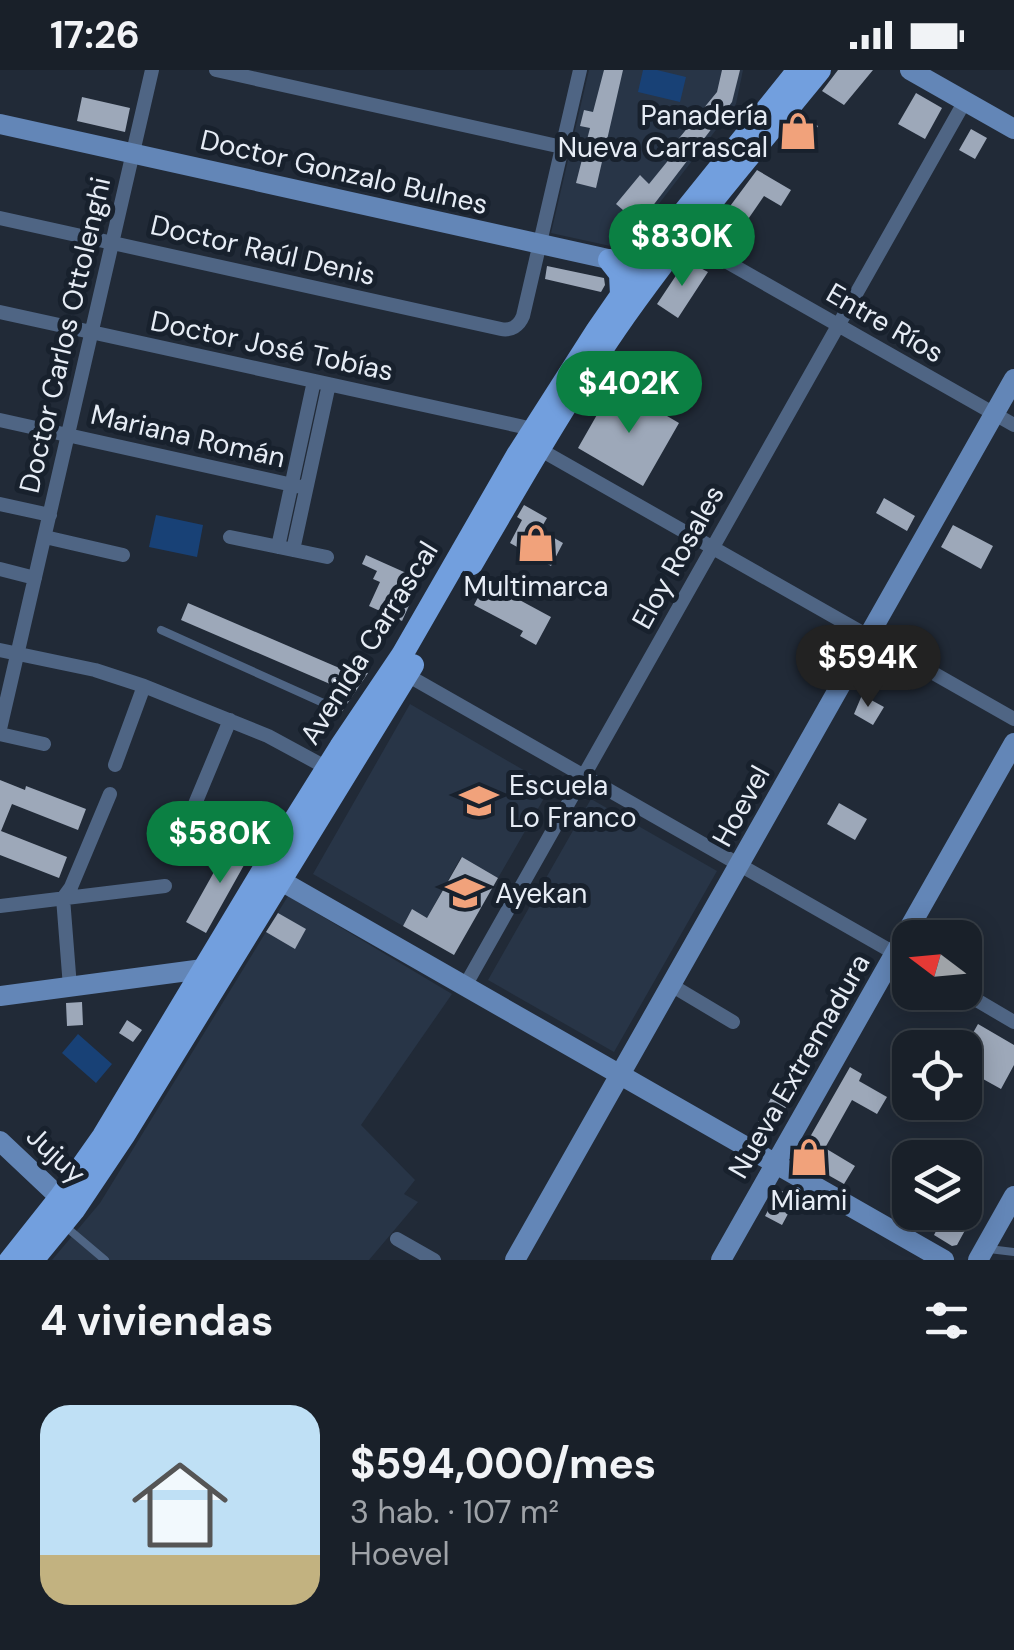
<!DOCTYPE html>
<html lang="es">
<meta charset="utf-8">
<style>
body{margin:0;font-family:"DM Sans",sans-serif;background:#222831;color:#f1f3f6;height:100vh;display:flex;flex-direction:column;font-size:38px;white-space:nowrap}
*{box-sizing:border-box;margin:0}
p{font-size:32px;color:#9fa3a8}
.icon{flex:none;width:55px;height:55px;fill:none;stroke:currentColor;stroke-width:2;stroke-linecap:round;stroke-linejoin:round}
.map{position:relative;height:1190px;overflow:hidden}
.panel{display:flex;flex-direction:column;background:#192029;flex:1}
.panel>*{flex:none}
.needle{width:65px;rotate:286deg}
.tools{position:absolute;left:892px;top:850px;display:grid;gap:20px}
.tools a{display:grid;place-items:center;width:90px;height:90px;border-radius:20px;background:#192029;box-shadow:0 5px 25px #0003,0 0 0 2px #373e46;font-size:50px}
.price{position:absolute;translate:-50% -85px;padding:0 22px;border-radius:35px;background:#0b8043;color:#fff;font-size:32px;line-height:65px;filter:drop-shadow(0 2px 5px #0008)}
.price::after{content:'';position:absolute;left:50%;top:60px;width:30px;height:22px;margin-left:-15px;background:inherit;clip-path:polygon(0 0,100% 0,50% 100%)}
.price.active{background:#222;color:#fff}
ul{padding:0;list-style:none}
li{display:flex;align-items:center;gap:30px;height:250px;padding:0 40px}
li+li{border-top:2px solid #373e46}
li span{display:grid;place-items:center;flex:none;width:280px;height:200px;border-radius:30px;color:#555}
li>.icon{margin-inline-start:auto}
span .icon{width:120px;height:120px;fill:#fffc;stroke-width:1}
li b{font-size:42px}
h2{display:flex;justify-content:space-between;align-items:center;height:120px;padding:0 40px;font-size:42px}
.status{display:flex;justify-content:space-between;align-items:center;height:70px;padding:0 50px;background:#192029;direction:ltr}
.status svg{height:28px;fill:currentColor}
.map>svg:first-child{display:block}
</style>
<div class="status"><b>17:26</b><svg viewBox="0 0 49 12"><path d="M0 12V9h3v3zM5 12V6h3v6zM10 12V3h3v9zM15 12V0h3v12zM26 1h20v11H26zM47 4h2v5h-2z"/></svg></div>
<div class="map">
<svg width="1014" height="1190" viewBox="0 0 1014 1190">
<rect width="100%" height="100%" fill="#212a37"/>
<path fill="#283547" d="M589 0H743L736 34 624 179 551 163Z
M410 634 551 716 498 808 461 787 427 848 412 839 403 856 313 804Z
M591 729 717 801 614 982 488 910Z
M288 826 452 924 361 1055 415 1110 404 1124 418 1132 369 1190H52L100 1133Z"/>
<path fill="#184176" d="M643 0H657L686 7 680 32 638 22Z
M156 445 203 455 197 487 149 477Z
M78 964 112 994 96 1013 62 983Z"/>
<path fill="#9da8b9" d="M604 0H623L596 118 576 113 590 58 580 56 584 40 593 42Z
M722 0H740L732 32 626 171 611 169 630 146 616 134 640 105 649 114 675 82 671 78 717 22Z
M838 0H873L844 35 822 21Z
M916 23 942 38 925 69 898 54Z
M82 27 130 38 125 62 77 51Z
M802 46 818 56 804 79 786 68Z
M971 59 987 68 975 89 959 80Z
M757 100 791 120 781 136 764 126 731 174 714 165 713 159Z
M685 192H689L708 202 678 248 657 234Z
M547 196 604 208 605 215 601 222 545 209Z
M614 315 679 353 643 416 578 378Z
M884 428 915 446 907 461 876 443Z
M524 435 547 448 540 460 563 473 551 496 510 473 522 450 517 447Z
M953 455 993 476 981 499 941 477Z
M366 485 413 506 411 513 418 516 402 551 369 536 380 512 373 509 377 501 362 494Z
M486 512 551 547 536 575 520 566 523 561 474 535Z
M188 533 344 600 346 595 368 603 339 646 332 643 337 638V632L333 629 337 617 181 550Z
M862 625 884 637 873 655 854 644Z
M0 710 25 720 26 716 86 739 78 760 12 734 1 761 67 787 59 808 0 785Z
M839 733 867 749 855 770 827 754Z
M156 743 211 765 203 784 149 763Z
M233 768 253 779 206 863 186 852Z
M462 787 498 808 454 885 403 856 412 839 427 848Z
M278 843 306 859 295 879 266 862Z
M82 932 83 955 67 956 66 933Z
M127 950 142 960 133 972 119 963Z
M978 954 1014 975V995L1001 1019 965 999V977Z
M850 997 862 1004 859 1011 887 1027 877 1044 852 1030 825 1078 855 1096 844 1114 798 1088Z
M771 1028 786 1037 769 1067 764 1068 753 1062Z
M783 1121 796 1129 782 1155 765 1146 777 1124Z
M946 1142H951L969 1153 957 1175 952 1176 934 1165Z"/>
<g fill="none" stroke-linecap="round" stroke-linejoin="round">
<path stroke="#4f6584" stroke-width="8" d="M161 560 330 636
M66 1157 105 1190
M989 1179 1014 1182"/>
<path stroke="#4f6584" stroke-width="14" d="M216 0 562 77
M0 148 501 259C511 261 519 256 523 246L580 0
M676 179 697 178 713 184 1014 355
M0 242 533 359
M0 350 306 418
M539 379 1014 649
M0 434 50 445
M45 467 123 485
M230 467 327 487
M278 477 314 311
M293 480 329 314
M0 499 35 508
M0 580 95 600 144 616 268 666 327 698
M407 605 910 892
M0 659 152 0
M0 664 44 674
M115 695 144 616
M195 734 230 650
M0 836 165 816
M671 915 733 952
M465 916 965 31
M70 917 63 828 71 817 110 724
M963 922 1014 952
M397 1169 434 1190"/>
<path stroke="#6386b7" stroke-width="20" d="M910 0 1014 59
M0 54 617 191 634 192 657 186
M269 804 944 1190
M0 926 203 899
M0 1071 71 1138
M515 1190 1014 309
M721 1190 1014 673
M978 1190 1014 1126"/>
<path stroke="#729fde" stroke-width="22" d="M609 190 620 204 621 225
M472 494C521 410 569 326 625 246 685 161 754 81 820 0
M10 1190 60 1127 103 1066 263 800 340 677 402 585 517 385 597 260 646 189 798 0
M33 1190 74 1140 125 1064 413 595"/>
</g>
<defs>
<g id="shop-bare" transform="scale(3)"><path d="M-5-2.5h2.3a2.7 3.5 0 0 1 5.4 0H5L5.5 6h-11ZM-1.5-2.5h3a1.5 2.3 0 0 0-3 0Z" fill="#f1a27b" stroke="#18212d" stroke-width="2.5" paint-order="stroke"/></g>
<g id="school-bare" transform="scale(3)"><path d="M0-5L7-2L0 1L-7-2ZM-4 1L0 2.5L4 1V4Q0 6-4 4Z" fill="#f1a27b" stroke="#18212d" stroke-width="2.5" paint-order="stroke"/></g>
</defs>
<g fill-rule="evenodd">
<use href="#shop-bare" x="798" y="61"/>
<use href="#shop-bare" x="536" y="473"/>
<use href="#school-bare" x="479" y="731"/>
<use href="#school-bare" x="465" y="823"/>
<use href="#shop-bare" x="809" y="1087"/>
</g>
<g text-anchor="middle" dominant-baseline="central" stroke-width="10" stroke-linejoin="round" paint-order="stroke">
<g font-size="28" fill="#e6ecf5" stroke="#18212d">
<text x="768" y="45" text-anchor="end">Panadería<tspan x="768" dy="32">Nueva Carrascal</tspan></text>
<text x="536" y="516">Multimarca</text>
<text x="509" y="715" text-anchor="start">Escuela<tspan x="509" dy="32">Lo Franco</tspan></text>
<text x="495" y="823" text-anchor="start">Ayekan</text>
<text x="809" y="1130">Miami</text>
</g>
<g font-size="28" fill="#e6ecf5" stroke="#18212d">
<text transform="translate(344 102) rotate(13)">Doctor Gonzalo Bulnes</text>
<text transform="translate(263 180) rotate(13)">Doctor Raúl Denis</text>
<text transform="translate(885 253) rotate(30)">Entre Ríos</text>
<text transform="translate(65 265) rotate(-77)">Doctor Carlos Ottolenghi</text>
<text transform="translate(272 276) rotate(12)">Doctor José Tobías</text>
<text transform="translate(188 366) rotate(13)">Mariana Román</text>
<text transform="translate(678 487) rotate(-61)">Eloy Rosales</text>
<text transform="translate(369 573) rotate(-58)">Avenida Carrascal</text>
<text transform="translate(741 736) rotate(-61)">Hoevel</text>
<text transform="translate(799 996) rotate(-60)">Nueva Extremadura</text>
<text transform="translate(56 1085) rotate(43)">Jujuy</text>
</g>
</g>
</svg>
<div class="tools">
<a><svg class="needle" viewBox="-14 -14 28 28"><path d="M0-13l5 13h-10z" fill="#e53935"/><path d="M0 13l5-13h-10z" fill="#9fa3a8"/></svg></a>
<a><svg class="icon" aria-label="locate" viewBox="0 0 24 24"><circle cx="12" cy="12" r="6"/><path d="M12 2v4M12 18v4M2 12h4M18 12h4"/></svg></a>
<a><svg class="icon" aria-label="layers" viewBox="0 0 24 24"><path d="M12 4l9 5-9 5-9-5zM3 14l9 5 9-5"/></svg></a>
</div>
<b class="price" style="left:682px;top:219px">$830K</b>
<b class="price" style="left:629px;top:366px">$402K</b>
<b class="price active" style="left:868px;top:640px">$594K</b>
<b class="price" style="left:220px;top:816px">$580K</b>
</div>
<section class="panel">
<h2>4 viviendas<svg class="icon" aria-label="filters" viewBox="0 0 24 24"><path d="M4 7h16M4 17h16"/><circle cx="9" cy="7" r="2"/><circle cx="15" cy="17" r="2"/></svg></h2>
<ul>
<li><span style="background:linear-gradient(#bfe0f5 75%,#c2b280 0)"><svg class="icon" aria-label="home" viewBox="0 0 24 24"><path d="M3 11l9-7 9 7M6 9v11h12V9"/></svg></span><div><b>$594,000/mes</b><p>3 hab. · 107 m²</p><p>Hoevel</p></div></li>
</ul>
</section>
